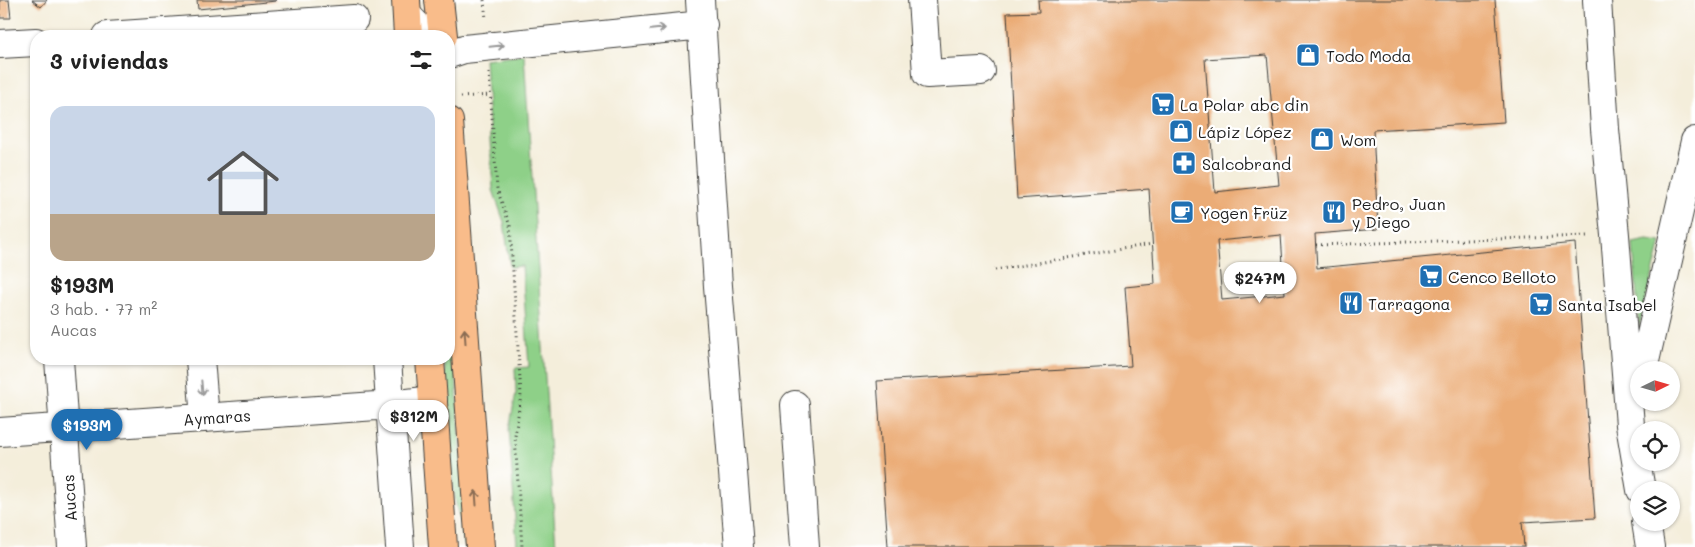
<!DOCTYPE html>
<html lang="es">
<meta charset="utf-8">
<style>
body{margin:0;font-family:Mali,sans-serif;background:#f6f6f6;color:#222;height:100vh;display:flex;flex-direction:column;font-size:19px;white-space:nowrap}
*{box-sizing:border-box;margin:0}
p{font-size:16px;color:#767676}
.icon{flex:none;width:28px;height:28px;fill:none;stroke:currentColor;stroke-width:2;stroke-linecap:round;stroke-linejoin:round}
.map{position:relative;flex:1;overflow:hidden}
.sheet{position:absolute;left:30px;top:30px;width:425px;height:335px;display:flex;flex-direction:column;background:#fff;border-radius:20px;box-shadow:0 1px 4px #0004}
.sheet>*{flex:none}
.needle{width:32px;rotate:85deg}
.buttons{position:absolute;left:1630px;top:361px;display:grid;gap:10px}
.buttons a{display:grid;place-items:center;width:50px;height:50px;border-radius:50%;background:#fff;box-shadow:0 1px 4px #0004;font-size:25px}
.price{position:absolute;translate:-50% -42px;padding:0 11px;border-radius:18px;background:#fff;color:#222;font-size:16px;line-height:32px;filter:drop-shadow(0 1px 2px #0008)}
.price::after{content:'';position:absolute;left:50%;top:30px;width:15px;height:11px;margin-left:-8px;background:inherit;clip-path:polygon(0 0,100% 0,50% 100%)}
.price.current{background:#1f6fb2;color:#fff}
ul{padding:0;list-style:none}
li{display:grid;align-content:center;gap:10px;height:265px;padding:0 20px}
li+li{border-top:1px solid #e0e0e0}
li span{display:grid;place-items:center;height:155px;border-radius:15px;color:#555}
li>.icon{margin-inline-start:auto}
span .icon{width:90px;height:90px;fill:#fffc;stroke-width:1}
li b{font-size:21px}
h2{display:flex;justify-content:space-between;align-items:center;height:60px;padding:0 20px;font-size:21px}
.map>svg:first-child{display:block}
</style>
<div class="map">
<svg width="1695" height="547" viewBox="0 0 1695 547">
<rect width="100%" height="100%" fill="#fff"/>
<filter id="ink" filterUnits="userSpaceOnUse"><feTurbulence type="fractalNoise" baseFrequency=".02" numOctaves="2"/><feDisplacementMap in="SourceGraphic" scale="10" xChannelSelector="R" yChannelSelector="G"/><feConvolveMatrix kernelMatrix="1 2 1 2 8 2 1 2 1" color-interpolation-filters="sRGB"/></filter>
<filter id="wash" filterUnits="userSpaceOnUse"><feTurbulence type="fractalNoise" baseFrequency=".0096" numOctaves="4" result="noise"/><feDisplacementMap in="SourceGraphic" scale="20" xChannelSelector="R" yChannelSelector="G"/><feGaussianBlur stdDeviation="1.12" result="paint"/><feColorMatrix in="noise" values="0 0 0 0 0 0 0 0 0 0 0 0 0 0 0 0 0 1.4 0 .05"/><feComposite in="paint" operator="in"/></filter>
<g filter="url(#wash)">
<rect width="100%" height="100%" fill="#f4eedb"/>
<path fill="#8ed088" stroke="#557652" d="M524 54 556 547H517L509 429 516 393 515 368 529 367 522 266 510 267 504 222 493 190 485 59Z
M1647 240 1661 242 1639 327 1633 243Z
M449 265 467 547H465L453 489 444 359H449Z"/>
<g id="blocks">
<path fill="#ebac76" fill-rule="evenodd" d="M0 0H9L11 18H0Z
M32 0H47L41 7Z
M197 0H276V1L198 9Z
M1038 0H1495L1504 122 1373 130 1378 229 1315 234 1317 268 1575 243 1595 518 1522 522 1524 547H888L877 381 1131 366 1125 287 1155 284 1149 189 1017 199 1007 13 1039 12ZM1267 55 1279 185 1215 192 1205 59ZM1281 235 1285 294 1222 300 1217 241Z"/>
</g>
</g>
<g filter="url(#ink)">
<use href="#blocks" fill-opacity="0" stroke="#3c3c39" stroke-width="1"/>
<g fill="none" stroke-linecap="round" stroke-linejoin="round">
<g stroke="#3c3c39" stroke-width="30">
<path id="minor" d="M700 0 718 286 739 547
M922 0 927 74 981 71
M1597 0 1605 129 1615 235 1630 425 1641 490
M407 15 427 36
M107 36 354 19
M0 44 36 42
M449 54 464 49 703 25
M59 359 72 547
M200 359 205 418
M387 359 400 547
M1643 370 1695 141
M795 405 805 547
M0 432 391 405 433 400
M1646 522 1650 547"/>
</g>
<g stroke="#3c3c39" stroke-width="30">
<path id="major" d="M406 0 408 36
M439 0 443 36
M449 121 480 547
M430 359 443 547"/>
</g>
<path stroke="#3c3c39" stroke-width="3" stroke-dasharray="1 4" stroke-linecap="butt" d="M484 0 486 19
M489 73 497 189 510 226 521 395 515 436 522 547
M461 97 491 95
M1316 245 1588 236
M995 270 1152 244"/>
<use href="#minor" stroke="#fff" stroke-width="28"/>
<use href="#major" stroke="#f9bc8a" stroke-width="28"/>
</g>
<defs><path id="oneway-shaft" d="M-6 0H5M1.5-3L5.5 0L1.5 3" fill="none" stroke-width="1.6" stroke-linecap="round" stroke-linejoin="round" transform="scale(1.25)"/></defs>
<g stroke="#999">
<use href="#oneway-shaft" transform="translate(658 29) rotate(-6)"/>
<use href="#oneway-shaft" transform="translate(497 46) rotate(-6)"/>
<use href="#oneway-shaft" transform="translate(202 388) rotate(85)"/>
</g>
<g stroke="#8a6c53">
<use href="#oneway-shaft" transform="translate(465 336) rotate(-94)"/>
<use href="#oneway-shaft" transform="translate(476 498) rotate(-94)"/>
</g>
</g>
<defs>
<g id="shop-square" transform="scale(1.25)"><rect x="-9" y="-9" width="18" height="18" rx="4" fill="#1f6fb2" stroke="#fff"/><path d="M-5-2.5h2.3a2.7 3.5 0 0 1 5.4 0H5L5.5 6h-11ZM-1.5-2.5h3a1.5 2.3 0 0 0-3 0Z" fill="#fff"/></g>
<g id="supermarket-square" transform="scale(1.25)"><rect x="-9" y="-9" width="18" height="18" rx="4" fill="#1f6fb2" stroke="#fff"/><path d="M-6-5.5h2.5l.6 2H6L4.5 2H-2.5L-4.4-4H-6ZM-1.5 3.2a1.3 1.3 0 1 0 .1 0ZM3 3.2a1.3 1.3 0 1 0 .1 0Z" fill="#fff"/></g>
<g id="pharmacy-square" transform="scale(1.25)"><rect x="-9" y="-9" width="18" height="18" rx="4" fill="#1f6fb2" stroke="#fff"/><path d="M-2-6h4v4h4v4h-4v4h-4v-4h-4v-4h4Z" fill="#fff"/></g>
<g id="cafe-square" transform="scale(1.25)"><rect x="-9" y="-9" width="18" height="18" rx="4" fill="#1f6fb2" stroke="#fff"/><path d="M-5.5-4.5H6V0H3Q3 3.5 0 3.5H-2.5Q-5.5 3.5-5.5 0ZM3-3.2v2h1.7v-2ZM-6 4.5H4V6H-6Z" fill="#fff"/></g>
<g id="restaurant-square" transform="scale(1.25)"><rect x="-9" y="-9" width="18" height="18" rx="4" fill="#1f6fb2" stroke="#fff"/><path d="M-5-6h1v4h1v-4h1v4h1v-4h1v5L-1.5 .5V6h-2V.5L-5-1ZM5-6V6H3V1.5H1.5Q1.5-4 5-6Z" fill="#fff"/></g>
</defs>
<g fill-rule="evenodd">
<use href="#shop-square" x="1308" y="55"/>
<use href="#supermarket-square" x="1163" y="104"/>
<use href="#shop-square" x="1181" y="131"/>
<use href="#shop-square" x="1322" y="139"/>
<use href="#pharmacy-square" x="1184" y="163"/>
<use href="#cafe-square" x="1182" y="212"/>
<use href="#restaurant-square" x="1334" y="212"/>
<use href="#supermarket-square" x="1431" y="276"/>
<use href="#restaurant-square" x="1351" y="303"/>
<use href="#supermarket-square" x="1541" y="304"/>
</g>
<g text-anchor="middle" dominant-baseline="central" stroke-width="4.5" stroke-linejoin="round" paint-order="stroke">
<g font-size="16" fill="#1c1c1c" stroke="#fff" text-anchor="start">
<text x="1326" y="55">Todo Moda</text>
<text x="1180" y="104">La Polar abc din</text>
<text x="1198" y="131">Lápiz López</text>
<text x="1340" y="139">Wom</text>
<text x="1202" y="163">Salcobrand</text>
<text x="1352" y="203">Pedro, Juan<tspan x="1352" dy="18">y Diego</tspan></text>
<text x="1200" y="212">Yogen Früz</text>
<text x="1448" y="276">Cenco Belloto</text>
<text x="1368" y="303">Tarragona</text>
<text x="1558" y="304">Santa Isabel</text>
</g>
<g font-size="16" fill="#1c1c1c" stroke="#fff">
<text transform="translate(217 417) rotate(-4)">Aymaras</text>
<text transform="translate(69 498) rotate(-94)">Aucas</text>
</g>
</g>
</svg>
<div class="buttons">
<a><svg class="needle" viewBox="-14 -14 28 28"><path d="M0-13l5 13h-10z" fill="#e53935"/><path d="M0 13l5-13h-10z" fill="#767676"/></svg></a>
<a><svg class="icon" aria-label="locate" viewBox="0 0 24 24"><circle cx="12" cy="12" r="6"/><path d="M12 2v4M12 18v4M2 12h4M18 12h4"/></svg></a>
<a><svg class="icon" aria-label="layers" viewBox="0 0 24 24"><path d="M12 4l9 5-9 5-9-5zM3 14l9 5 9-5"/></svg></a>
</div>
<b class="price" style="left:1260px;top:304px">$247M</b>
<b class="price" style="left:414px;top:442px">$312M</b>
<b class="price current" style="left:87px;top:451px">$193M</b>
<section class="sheet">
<h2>3 viviendas<svg class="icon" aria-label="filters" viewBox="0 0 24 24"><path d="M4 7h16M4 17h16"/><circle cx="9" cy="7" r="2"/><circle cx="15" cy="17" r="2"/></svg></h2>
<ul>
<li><span style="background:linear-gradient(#c9d6e8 70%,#b9a48a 0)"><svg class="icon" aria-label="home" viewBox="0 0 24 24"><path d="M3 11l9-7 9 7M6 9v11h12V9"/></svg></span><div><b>$193M</b><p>3 hab. · 77 m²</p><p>Aucas</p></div></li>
</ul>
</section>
</div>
